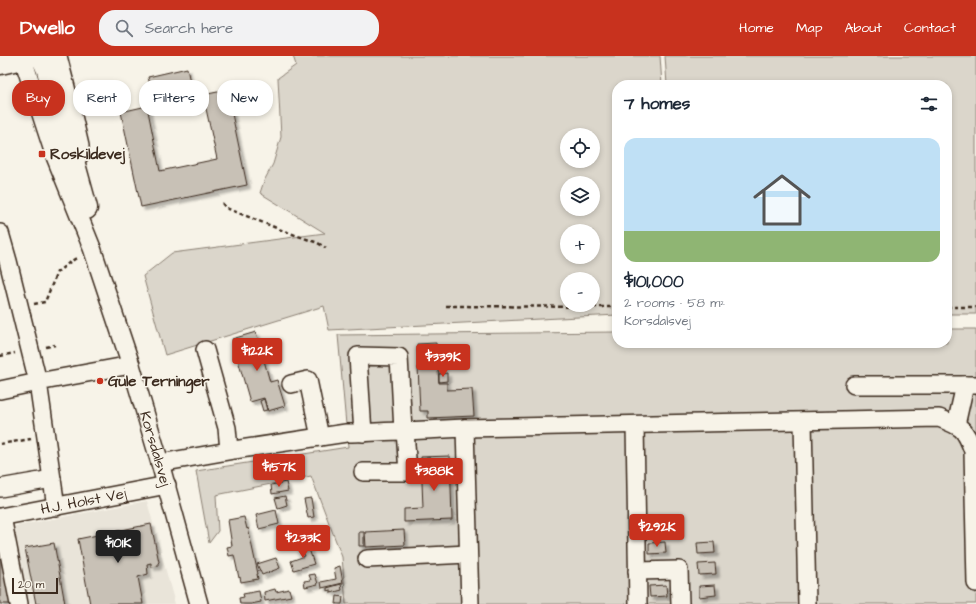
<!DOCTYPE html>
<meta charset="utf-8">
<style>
body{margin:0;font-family:"Architects Daughter",sans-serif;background:#f2f2f3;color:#1f2937;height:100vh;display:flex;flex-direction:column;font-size:15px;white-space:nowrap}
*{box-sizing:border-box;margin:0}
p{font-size:13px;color:#747a83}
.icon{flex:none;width:22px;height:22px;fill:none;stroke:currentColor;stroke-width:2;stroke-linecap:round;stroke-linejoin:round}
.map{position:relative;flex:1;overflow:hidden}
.sheet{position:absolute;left:612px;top:24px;width:340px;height:268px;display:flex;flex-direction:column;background:#fff;border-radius:16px;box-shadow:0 2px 6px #0003}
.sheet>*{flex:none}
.hud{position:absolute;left:12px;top:24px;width:380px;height:36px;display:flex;gap:8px}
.tools{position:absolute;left:560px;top:72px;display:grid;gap:8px}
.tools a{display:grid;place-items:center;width:40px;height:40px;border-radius:50%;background:#fff;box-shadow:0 2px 6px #0003;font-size:20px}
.scale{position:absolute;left:12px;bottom:10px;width:46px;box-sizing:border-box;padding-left:4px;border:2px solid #3b2a1e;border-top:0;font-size:11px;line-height:14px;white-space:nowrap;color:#3b2a1e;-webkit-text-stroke:3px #f7f3e8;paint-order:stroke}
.price{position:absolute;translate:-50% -34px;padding:0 9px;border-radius:4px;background:#c8321e;color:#fff;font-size:13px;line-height:26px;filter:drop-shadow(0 1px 2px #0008)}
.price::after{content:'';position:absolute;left:50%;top:24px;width:12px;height:9px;margin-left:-6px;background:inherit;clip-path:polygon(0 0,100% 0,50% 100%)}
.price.active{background:#222;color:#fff}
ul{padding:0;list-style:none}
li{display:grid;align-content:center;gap:8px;height:212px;padding:0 12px}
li+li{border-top:1px solid #e0e1e3}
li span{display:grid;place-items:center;height:124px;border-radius:12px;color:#555}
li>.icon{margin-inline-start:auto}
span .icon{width:72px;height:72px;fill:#fffc;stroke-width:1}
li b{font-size:17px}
h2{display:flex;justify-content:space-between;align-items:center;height:48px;padding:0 12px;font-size:17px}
.tag{padding:0 14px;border-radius:16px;background:#fff;box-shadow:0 2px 6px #0003;font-size:14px;line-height:36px}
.tag.active{background:#c8321e;color:#fff}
header{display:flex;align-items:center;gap:24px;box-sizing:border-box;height:56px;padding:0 20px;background:#c8321e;color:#fff}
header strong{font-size:19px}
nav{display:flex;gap:22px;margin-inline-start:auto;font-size:14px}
.search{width:280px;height:36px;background:#f2f2f3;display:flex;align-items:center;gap:10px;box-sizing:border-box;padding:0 14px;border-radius:16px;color:#747a83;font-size:15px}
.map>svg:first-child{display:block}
</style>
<header>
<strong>Dwello</strong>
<div class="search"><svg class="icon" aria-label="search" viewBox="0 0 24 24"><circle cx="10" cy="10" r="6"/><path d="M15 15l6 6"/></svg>Search here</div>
<nav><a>Home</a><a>Map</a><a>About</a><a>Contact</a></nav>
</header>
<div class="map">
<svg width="976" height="548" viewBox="0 0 976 548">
<defs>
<filter id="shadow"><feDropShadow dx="3.5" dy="3.5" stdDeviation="1" flood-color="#0004"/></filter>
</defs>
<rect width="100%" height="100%" fill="#f7f3e8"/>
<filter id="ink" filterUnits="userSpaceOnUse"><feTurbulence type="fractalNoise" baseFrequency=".025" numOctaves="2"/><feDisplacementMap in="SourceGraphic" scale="8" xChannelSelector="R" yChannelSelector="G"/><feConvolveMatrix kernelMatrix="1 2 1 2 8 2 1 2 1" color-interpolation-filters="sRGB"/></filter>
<g filter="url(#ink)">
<path fill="#e9e4d9" d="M147 445 175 548H0V473Z"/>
<path fill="#dbd6cb" stroke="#8b8074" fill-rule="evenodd" d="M293 0H660L662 29H617V259L329 274 324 250 165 299 143 220 172 197 325 177 260 137 264 125 273 108 281 81 278 22 296 9ZM567 79H593V105H567ZM567 127H593V153H567ZM567 175H593V201H567ZM567 223H593V249H567Z
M665 0H976V258H947V29H667Z
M947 273H976V548H346L342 501 311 420 216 439 218 475 209 487 196 415 348 391 338 279 617 276V287H947Z"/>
<path fill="#c8c1b6" stroke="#3b2a1e" filter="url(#shadow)" d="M187 12 192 36 154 45 148 21Z
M227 34 247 129 141 151 121 56 147 50 160 115 217 103 203 39Z
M256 276 270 326 277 324 285 350 268 355 264 342 250 346 232 283Z
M436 287 439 327H447V334L472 333 474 360 428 362V355H420L417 288Z
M447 317V325L439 326V318Z
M264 343 267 354 263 355 260 345Z
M450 400 452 464 404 466V453L423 452 421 401Z
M286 426 288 435 272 438 271 429Z
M285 440 287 449 278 452 275 442Z
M311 442 314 461 308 462 304 443Z
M276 454 279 468 259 473 256 459Z
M244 461 247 473 248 472 258 518H257L258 523 241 526 240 521 239 522 234 499 229 500 227 491 232 490 228 464Z
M151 468 159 506 158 507V510L151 511V507L147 508 148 518 138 521 143 548H90L78 483Z
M404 474 405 489 366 491 365 476Z
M359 476H364V490H359Z
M665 486 666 497 649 498V487Z
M714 486 715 497 698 498 697 487Z
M54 487 65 548H36L25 492Z
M307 487 314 508 294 514 291 505 305 500 304 498H303L300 490Z
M4 496 13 548H0V497Z
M276 502 280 512 262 519 257 508Z
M715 507 716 518 699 519 698 508Z
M340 510 343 527 322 532 321 526 336 523 334 512Z
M315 518 318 528 305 531 304 525 311 524 309 519Z
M341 528 342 534 331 537V534L327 535V532Z
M666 529 667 540 650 541 649 530Z
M715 529 716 539 699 541V530Z
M275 533 276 536 289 533 291 540 265 545 264 536Z
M259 535 261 546 251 548H240L239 542 244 541 243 538Z
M337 540 343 541 342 548H336Z"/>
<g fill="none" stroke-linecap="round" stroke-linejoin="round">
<g stroke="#3b2a1e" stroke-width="20">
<g id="minor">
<path id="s1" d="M22 0 54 98 92 192 131 309 160 407 199 548"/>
<path d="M58 0 70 47 80 90V99"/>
<path d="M0 177 8 205 38 326 0 334"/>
<path d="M205 294 227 372 229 394"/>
<path d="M291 328 308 324 320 381"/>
<path d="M854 329H976"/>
<path d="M803 365 807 548"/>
<path d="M635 369 638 548"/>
<path d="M956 369 965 329"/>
<path d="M465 372 470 548"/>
<path d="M363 377 358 300 399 301 403 375"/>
<path d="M160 407 234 394 346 377C366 377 386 375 405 375 425 374 445 373 465 372L939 362C962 371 965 372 973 395L976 527"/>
<path d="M363 416H408L405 375"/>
<path d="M0 432 52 423"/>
<path d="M56 451 38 326 131 309"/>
<path id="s2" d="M0 461 167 429"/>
<path d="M2 461 19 548"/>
<path d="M367 503 468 498"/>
<path d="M637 515 679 514 680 548"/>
</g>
</g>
<g stroke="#3b2a1e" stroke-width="25">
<path id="major" d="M42 0 48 14 86 152
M0 7 31 0"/>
</g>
<path stroke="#3b2a1e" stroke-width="2.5" stroke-dasharray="4 3" stroke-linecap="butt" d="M84 43 93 40 103 43 114 41
M222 147 226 152 284 175 318 187 326 192
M34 248 45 246 57 216 70 206 78 201
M446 250 617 251
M947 251H976
M46 291 55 289
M0 300 15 297
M0 388 31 383"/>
<use href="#minor" stroke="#f7f3e8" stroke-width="17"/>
<use href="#major" stroke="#f7f3e8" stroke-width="22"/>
</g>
</g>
<g fill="#c8321e" stroke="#f7f3e8" stroke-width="1.5">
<rect x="38" y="94" width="8" height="8" rx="2"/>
<circle cx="100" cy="325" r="4"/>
</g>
<g text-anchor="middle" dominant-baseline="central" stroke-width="3.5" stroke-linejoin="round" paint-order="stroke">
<g font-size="15" font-weight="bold" fill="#3b2a1e" stroke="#f7f3e8" text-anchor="start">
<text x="50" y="98">Roskildevej</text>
<text x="108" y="325">Gule Terninger</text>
</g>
<g font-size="15" fill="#3b2a1e" stroke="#f7f3e8">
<text stroke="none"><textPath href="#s1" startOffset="415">Korsdalsvej</textPath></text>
<text stroke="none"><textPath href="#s2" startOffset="85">H.J. Holst Vej</textPath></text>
</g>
</g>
</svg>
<div class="tools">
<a><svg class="icon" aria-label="locate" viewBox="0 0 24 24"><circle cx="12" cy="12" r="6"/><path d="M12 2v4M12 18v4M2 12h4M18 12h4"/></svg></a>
<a><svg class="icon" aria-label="layers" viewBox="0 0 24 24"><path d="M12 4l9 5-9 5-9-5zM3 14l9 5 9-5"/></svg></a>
<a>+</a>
<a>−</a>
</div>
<div class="scale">20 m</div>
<b class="price" style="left:257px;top:316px">$122K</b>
<b class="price" style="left:443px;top:322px">$339K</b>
<b class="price" style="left:279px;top:432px">$157K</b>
<b class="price" style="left:434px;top:436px">$388K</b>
<b class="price" style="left:657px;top:492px">$292K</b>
<b class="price" style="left:303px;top:503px">$233K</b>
<b class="price active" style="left:118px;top:508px">$101K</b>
<div class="hud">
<a class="tag active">Buy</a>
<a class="tag">Rent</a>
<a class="tag">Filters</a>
<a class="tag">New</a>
</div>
<section class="sheet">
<h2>7 homes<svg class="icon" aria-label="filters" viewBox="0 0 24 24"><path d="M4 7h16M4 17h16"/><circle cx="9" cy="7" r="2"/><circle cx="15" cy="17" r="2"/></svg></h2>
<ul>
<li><span style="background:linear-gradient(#bfe0f5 75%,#8fb573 0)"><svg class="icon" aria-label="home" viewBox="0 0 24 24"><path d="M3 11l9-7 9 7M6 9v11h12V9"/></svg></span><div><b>$101,000</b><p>2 rooms · 58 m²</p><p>Korsdalsvej</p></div></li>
</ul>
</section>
</div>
